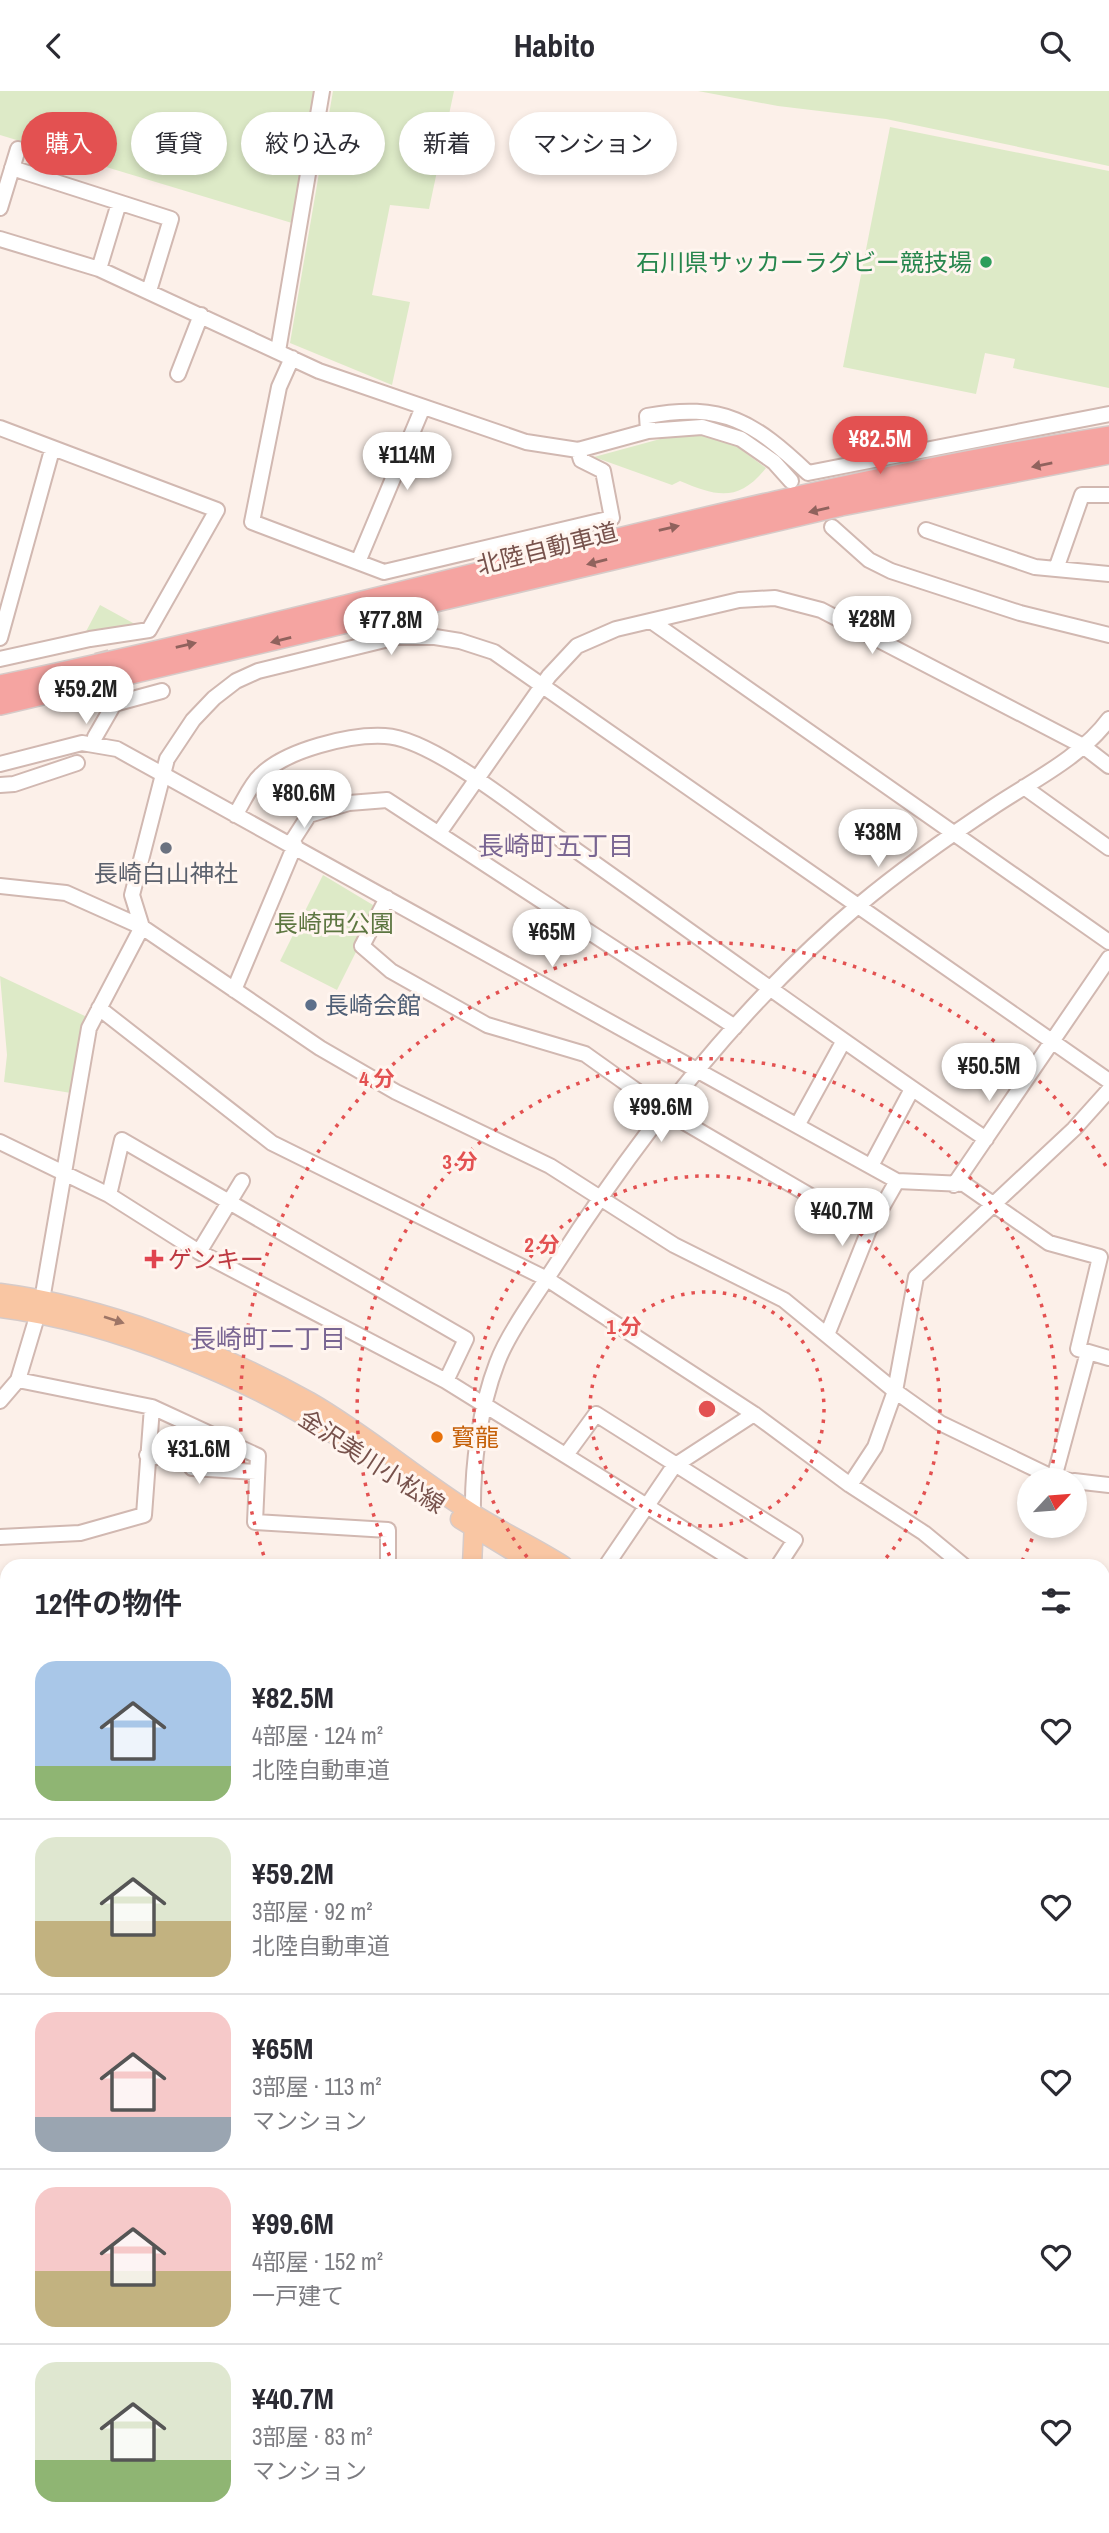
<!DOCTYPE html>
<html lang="ja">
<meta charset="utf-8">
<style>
body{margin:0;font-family:"Archivo Narrow","Noto Sans JP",sans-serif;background:#f2f2f3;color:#2b2b33;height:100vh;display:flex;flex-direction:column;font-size:26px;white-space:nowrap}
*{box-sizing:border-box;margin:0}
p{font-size:23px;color:#7c7c81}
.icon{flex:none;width:38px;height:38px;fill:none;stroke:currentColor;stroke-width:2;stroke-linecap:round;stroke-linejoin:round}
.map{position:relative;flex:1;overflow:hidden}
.drawer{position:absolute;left:0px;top:1468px;width:1110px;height:975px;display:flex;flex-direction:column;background:#fff;border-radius:21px 21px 0 0;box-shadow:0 4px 10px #0003}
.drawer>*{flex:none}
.banner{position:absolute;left:21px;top:21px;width:700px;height:63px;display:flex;gap:14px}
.needle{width:46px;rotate:64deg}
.tools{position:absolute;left:1017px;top:1377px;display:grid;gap:14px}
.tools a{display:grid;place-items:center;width:70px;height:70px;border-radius:50%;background:#fff;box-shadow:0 4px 10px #0003;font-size:35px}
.price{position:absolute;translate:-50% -60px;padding:0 16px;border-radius:24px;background:#fff;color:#222;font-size:23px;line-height:46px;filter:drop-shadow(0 2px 4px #0008)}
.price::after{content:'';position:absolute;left:50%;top:42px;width:21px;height:16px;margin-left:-10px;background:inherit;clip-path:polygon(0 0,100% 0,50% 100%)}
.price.selected{background:#e35151;color:#fff}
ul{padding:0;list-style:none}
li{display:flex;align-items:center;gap:21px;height:175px;padding:0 35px}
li+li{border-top:2px solid #e1e1e2}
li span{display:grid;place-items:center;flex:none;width:196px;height:140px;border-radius:21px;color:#555}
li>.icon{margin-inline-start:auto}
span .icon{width:84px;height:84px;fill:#fffc;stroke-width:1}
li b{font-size:30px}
h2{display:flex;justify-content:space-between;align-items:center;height:84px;padding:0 35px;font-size:30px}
.tag{padding:0 24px;border-radius:32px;background:#fff;box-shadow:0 4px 10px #0003;font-size:24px;line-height:63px}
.tag.selected{background:#e35151;color:#fff}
header{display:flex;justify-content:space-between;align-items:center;height:91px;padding:0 35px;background:#fff;font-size:32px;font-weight:700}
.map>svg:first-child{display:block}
</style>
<header><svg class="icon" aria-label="back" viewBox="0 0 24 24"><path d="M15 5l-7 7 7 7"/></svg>Habito<svg class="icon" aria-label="search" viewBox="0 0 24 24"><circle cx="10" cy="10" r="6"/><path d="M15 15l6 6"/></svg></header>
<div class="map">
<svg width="1109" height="2442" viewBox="0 0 1109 2442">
<rect width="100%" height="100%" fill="#fcf0e9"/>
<path fill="#ddeac7" d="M0 0H314L292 132 0 44Z
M333 0H454L429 118 390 114 372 204 410 211 392 294 290 252Z
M698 0H1109V75L886 28 778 15Z
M890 36 1109 80V297L1013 277 1015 268 985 262 976 303 843 276Z
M705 343 732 352 766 377C738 412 716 405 680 390L672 394 594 366 675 344Z
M100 514 144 538 82 548Z
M323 784 378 817 337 899 280 870Z
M0 885 87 926 71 1002 4 991 7 964Z"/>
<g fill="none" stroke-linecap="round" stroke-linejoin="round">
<path stroke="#dbc8c2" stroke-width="14" stroke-dasharray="14 7" stroke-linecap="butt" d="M101 560 114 613"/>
<g stroke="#d1b8b1" stroke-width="18">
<path id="minor" d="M12 77 171 128 149 200
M0 117 18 58
M0 148 99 178 319 280 526 351 578 359 648 340 702 336 741 348 774 371 791 390
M99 178 119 112
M278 260 322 0
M292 267 279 296 252 431 384 481 612 427 603 380 581 369 578 359
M178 283 201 224
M0 337 217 419 149 539 90 548 0 568
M648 340 647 325C723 311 754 331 808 382L1109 323
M832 436 869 469 891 480 1020 522 1109 544
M926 439 1035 476 1109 483
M358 471 423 316
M1056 478 1082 404H1109
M651 530 1109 851
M0 547 52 359
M94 654 95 646 114 613 162 600
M0 673 82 652 117 658 897 1090 964 1093 1049 1152 1100 1166 1078 1258 1109 1267
M0 694 14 693 77 672
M1024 696 1109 757
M235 724C243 712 250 694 261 684 286 659 350 643 385 645 433 647 528 726 570 755 709 853 845 953 986 1048
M439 742 549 585 577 555 616 538 739 509 775 507 821 519 1083 655 1109 675
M291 752 309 724 349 712 387 709 735 936
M0 795 66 802 142 836 320 957 396 1001 550 1075 674 1154 784 1209 895 1300 940 1332 1054 1387 1071 1390
M387 807 362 855 391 880 487 934 585 963 665 1020 869 1139
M234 899 295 754
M99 917 272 1052 547 1188 754 1323 850 1394 924 1442 964 1475
M798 1033 843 951
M0 1051 109 1104 199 1161 446 1290 743 1475
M872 1073 912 998
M954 1094 1109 867
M109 1104 122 1049 466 1248 446 1290
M199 1161 242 1090
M827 1244 869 1139 897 1090
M18 1289 152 1316 258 1365 255 1431 388 1439V1475
M0 1310 18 1289 42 1209 89 937 142 836 132 804 167 668 193 629 214 607 236 590 258 580 397 546H435L460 550 494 561 1109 990
M147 1364 187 1370 192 1377 257 1381
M566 1364 596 1323 795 1449 778 1475
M1054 1387 1088 1261
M1074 1390 1109 1394
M850 1394 875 1356 895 1300 916 1186 1074 1038 1109 999
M473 1423C472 1375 480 1316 497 1272 508 1242 539 1200 557 1172 641 1042 740 914 859 814 902 778 949 745 996 714 1034 689 1081 666 1109 628
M0 1446 80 1442 144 1424 152 1316
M606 1475 674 1375 754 1323
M0 1522 7 1521
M1102 1523 1109 1510
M1102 1580 1109 1584
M0 1716 7 1715
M1102 1747H1109
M1102 2006H1109
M0 2008H7
M1102 2288H1109
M0 2331H7
M1102 2399 1109 2397
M275 2436 277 2442
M395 2436 396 2442
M672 2436 673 2442
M781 2436 782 2442
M1083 2436 1084 2442
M463 2442 470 2439V2436
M922 2442 949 2436"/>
</g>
<g stroke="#d6cbc9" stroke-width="21">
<path id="major" d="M0 1202C103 1215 219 1260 310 1311 364 1342 418 1388 472 1422 502 1441 534 1456 564 1475
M0 1217C112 1231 253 1288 346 1351
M460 1428 537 1475
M472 1475 474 1430
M1102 1634 1109 1633
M847 2436 849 2442"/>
</g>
<g stroke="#d6cbc9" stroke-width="24">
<path id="highway" d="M0 595C371 518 735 405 1109 346
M0 613 841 414 1109 362"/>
</g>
<use href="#minor" stroke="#fff" stroke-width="14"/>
<use href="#major" stroke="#f9c6a3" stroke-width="18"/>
<use href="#highway" stroke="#f5a4a1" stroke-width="21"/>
</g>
<defs><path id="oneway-solid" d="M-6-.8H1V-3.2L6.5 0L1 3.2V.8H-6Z" transform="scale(1.75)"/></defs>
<g fill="#90625d">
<use href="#oneway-solid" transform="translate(1042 374) rotate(169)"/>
<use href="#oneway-solid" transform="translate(819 419) rotate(167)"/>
<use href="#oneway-solid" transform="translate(669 437) rotate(-13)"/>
<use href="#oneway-solid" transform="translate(597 471) rotate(166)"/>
<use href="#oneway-solid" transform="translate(281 549) rotate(166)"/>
<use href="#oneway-solid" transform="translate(186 554) rotate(-13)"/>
</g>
<use fill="#9e7566" href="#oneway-solid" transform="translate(114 1229) rotate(18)"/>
<g fill="none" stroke="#e35151" stroke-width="3.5" stroke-dasharray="3.5 7">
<circle cx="707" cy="1318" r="117"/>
<path d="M534 1474A233 233 0 1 1 880 1474"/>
<path d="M1036 1438A350 350 0 0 1 1020 1474M394 1474A350 350 0 1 1 1050 1388"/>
<path d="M267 1474A467 467 0 0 1 1107 1077"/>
</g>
<circle fill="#2e9e5b" stroke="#fff5ef" stroke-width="2.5" cx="986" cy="171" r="7"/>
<circle fill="#6b7280" stroke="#fff5ef" stroke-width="2.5" cx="166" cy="757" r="7"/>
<circle fill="#5c6f8a" stroke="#fff5ef" stroke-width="2.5" cx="311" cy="914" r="7"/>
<path fill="#e0444e" stroke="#fff5ef" stroke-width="2.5" d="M150.5 1157.5h7v7h7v7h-7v7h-7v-7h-7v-7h7z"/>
<circle fill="#e8710a" stroke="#fff5ef" stroke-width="2.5" cx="437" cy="1346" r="7"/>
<g text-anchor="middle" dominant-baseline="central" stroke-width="6" stroke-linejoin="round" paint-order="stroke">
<g font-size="24" fill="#27864d" stroke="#fff5ef" text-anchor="end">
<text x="972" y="171">石川県サッカーラグビー競技場</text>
</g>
<g font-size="24" fill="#77524c" stroke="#fff5ef">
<text transform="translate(547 457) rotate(-14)">北陸自動車道</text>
<text transform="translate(372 1370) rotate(33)">金沢美川小松線</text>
</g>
<g font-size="24" fill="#5b616d" stroke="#fff5ef">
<text x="166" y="782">長崎白山神社</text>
</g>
<g font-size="24" fill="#5d7641" stroke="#fff5ef">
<text x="334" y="832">長崎西公園</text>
</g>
<g font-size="24" fill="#4e5e75" stroke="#fff5ef" text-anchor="start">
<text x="325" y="914">長崎会館</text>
</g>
<g font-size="24" fill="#be3a42" stroke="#fff5ef" text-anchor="start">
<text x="168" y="1168">ゲンキー</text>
</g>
<g font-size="24" fill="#c56008" stroke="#fff5ef" text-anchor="start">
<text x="451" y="1346">寳龍</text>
</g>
<g font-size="26" fill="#796592" stroke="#fff5ef">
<text x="556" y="754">長崎町五丁目</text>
<text x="268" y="1247">長崎町二丁目</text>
</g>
</g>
<circle cx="707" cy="1318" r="10" fill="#e35151" stroke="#fff5ef" stroke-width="3.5"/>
<g font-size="21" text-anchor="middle" font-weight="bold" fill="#e35151" stroke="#fff5ef" stroke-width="6" stroke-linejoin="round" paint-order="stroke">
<text x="377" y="995">4 分</text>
<text x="460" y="1078">3 分</text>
<text x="542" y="1161">2 分</text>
<text x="624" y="1243">1 分</text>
</g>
</svg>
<div class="tools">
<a><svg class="needle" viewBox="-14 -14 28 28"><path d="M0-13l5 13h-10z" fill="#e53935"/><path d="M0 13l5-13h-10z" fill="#7c7c81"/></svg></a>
</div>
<b class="price selected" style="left:880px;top:385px">¥82.5M</b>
<b class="price" style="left:407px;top:401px">¥114M</b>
<b class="price" style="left:872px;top:565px">¥28M</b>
<b class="price" style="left:391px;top:566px">¥77.8M</b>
<b class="price" style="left:86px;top:635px">¥59.2M</b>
<b class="price" style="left:304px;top:739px">¥80.6M</b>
<b class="price" style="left:878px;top:778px">¥38M</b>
<b class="price" style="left:552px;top:878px">¥65M</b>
<b class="price" style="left:989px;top:1012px">¥50.5M</b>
<b class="price" style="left:661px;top:1053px">¥99.6M</b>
<b class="price" style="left:842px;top:1157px">¥40.7M</b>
<b class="price" style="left:199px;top:1395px">¥31.6M</b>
<div class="banner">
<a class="tag selected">購入</a>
<a class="tag">賃貸</a>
<a class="tag">絞り込み</a>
<a class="tag">新着</a>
<a class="tag">マンション</a>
</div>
<section class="drawer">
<h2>12件の物件<svg class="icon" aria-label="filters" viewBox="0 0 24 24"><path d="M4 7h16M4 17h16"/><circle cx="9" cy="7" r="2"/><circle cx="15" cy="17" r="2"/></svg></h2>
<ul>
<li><span style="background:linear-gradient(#a9c7e8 75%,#8fb573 0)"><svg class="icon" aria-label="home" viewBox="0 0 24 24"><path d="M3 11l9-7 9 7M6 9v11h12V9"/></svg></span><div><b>¥82.5M</b><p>4部屋 · 124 m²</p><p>北陸自動車道</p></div><svg class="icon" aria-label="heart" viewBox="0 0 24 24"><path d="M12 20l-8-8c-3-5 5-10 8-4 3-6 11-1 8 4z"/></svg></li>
<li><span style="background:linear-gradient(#dfe7d0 60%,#c2b280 0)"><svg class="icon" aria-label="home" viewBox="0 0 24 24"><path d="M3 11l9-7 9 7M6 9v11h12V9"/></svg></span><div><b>¥59.2M</b><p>3部屋 · 92 m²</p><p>北陸自動車道</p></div><svg class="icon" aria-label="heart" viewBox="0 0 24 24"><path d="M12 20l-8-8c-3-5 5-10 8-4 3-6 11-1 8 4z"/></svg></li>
<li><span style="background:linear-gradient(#f6c9c9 75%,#9aa5b1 0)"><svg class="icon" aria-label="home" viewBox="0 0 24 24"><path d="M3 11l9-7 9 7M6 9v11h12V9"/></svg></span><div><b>¥65M</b><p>3部屋 · 113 m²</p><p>マンション</p></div><svg class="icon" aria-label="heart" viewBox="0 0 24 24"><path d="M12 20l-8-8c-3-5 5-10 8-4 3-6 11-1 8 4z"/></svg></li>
<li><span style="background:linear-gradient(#f6c9c9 60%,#c2b280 0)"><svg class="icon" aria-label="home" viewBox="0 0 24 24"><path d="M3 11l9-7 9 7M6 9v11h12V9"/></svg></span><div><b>¥99.6M</b><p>4部屋 · 152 m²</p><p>一戸建て</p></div><svg class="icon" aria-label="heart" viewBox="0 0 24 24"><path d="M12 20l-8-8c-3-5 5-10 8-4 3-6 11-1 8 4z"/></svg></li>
<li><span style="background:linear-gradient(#dfe7d0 70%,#8fb573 0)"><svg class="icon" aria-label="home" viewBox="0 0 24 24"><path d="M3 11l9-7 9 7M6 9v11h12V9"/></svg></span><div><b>¥40.7M</b><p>3部屋 · 83 m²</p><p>マンション</p></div><svg class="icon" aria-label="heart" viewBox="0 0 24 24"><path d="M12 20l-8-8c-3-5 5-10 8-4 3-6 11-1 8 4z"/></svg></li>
</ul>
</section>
</div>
